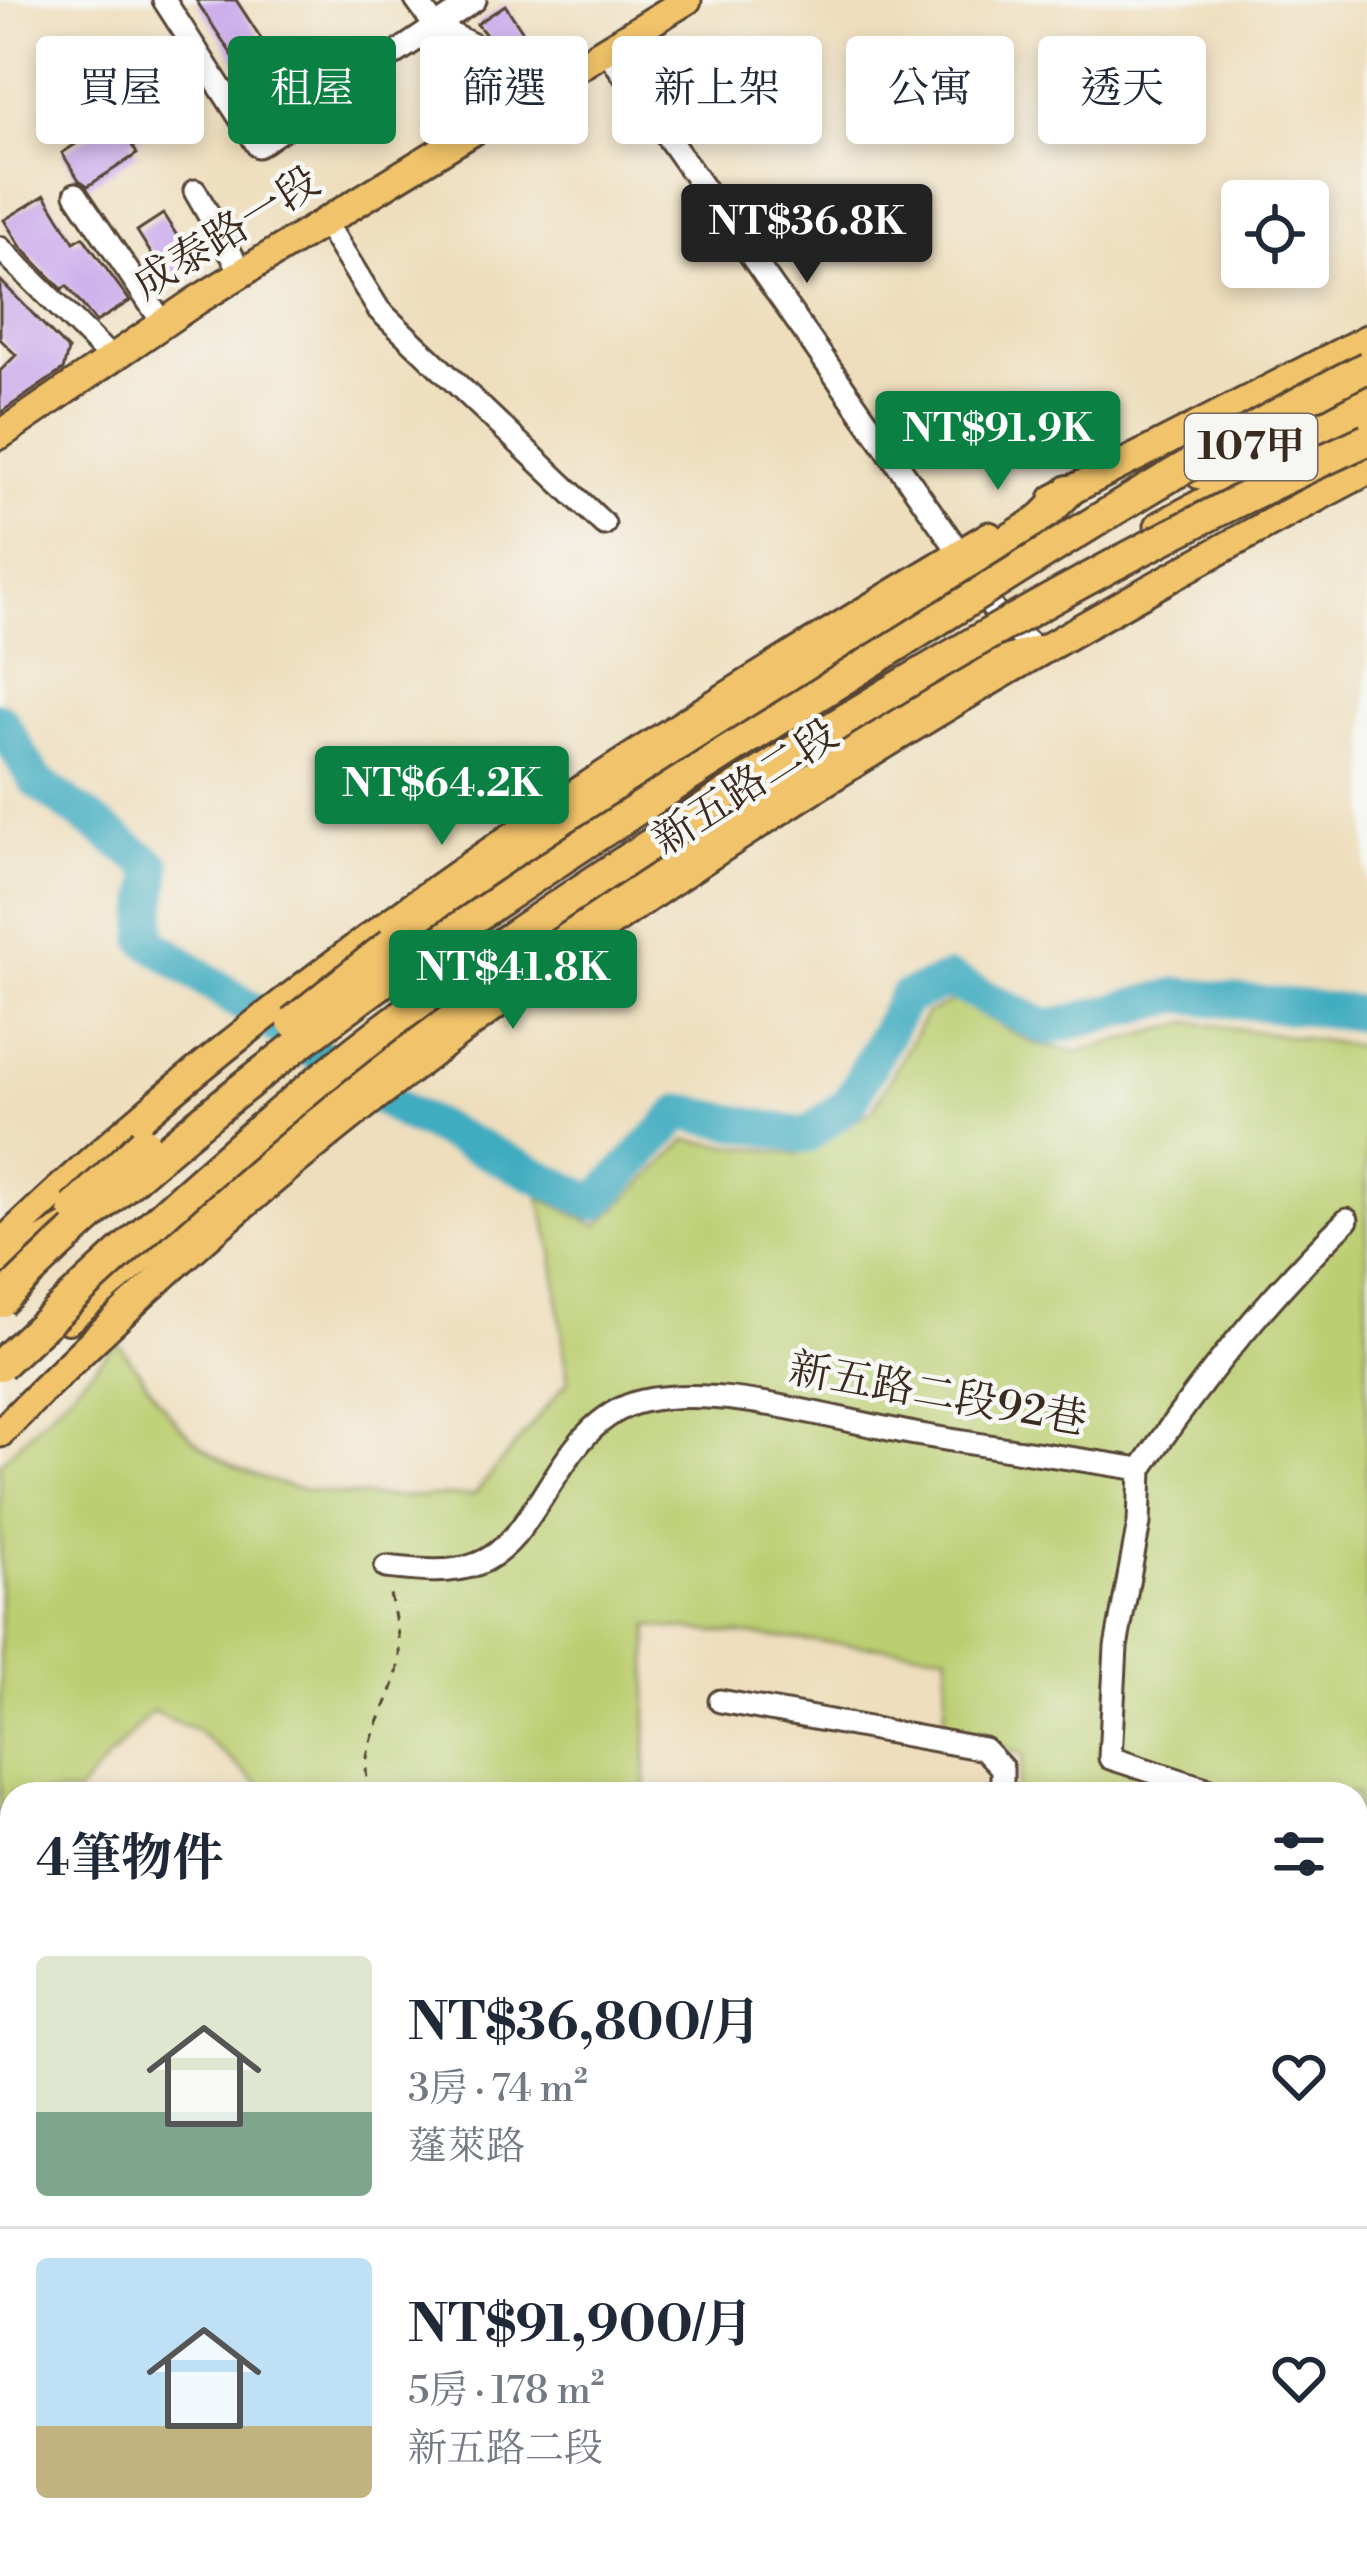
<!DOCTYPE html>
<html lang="zh-TW">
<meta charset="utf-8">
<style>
body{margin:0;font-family:"Libre Bodoni","Noto Serif TC",serif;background:#f6f6f7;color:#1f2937;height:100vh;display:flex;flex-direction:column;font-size:45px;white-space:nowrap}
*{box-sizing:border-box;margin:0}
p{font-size:39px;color:#747a83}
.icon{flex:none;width:66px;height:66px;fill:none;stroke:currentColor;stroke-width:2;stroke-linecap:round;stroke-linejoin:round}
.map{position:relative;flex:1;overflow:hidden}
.sheet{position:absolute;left:0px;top:1782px;width:1368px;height:771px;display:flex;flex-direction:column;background:#fff;border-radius:36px 36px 0 0;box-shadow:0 6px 18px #0003}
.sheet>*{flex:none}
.hud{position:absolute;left:36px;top:36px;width:1296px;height:108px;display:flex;gap:24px}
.fabs{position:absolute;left:1221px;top:180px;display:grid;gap:24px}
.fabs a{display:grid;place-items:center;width:108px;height:108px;border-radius:12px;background:#fff;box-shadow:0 6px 18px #0003;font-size:60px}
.price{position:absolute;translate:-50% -102px;padding:0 27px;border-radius:12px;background:#0b8043;color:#fff;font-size:39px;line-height:78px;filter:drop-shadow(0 3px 6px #0008)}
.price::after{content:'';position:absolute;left:50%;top:72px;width:36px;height:27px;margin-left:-18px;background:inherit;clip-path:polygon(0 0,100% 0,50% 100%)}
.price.selected{background:#222;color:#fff}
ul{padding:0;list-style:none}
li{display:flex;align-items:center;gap:36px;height:300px;padding:0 36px}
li+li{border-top:3px solid #e0e1e3}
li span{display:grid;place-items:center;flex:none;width:336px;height:240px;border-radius:12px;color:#555}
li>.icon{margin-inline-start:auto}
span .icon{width:144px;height:144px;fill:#fffc;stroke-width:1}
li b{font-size:51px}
h2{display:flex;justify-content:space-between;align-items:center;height:144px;padding:0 36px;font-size:51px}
.chip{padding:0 42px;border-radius:12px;background:#fff;box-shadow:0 6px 18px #0003;font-size:42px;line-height:108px}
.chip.selected{background:#0b8043;color:#fff}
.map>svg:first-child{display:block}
</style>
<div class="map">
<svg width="1367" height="2551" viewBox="0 0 1367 2551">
<rect width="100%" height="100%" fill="#f6f6f2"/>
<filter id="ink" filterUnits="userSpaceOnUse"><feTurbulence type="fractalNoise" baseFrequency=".00833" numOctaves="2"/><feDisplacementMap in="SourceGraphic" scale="24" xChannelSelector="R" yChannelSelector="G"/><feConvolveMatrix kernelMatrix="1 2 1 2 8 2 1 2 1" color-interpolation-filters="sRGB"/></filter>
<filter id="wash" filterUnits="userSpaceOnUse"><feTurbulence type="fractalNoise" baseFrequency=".004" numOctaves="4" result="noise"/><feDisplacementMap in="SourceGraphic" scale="48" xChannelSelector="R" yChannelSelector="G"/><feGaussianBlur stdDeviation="2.7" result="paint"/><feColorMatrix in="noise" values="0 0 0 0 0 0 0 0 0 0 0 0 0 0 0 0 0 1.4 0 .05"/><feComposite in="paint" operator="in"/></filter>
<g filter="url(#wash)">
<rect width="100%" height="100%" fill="#eedebd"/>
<path fill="#bbce71" stroke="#7b7c48" stroke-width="3" d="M955 1000 1032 1043 1078 1052 1190 1022 1367 1047V2197L1356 2199V1794H1016L1024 1755 944 1727 948 1653 649 1626 645 1794H270L198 1731 152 1711 76 1794H12V2096L0 2087V1463L118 1343C143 1374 168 1420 199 1444 277 1505 380 1498 474 1495L568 1381 552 1246 539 1197 598 1226 687 1140 797 1154 873 1110 926 1014Z
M0 2295 12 2304V2409L0 2405Z
M1356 2498 1367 2504V2551H1180L1176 2545 1356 2541Z
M121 2541H670L672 2551H117Z"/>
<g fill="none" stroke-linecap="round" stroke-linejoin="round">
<path stroke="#41acc0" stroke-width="36" d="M0 720 35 780 154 867 147 940 402 1111 595 1203 681 1112 806 1136 850 1102 905 998 950 980 1047 1028 1179 995 1367 1014"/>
</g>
<g id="blocks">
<path fill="#c5a0ea" d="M196 0H236L295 90 267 108Z
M505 5 537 53 513 68 477 24Z
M153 77 175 121 130 142 137 154 88 186 79 180 62 153 128 110 120 92Z
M45 195 74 242 83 237 130 301 96 322 67 286 62 289 21 247 4 220Z
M163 214 194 262 167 279 137 231Z
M0 280 68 350 63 370 0 413V371L16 355 0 339Z"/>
</g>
</g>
<g filter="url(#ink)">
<use href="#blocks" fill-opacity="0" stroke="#564536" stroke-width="3"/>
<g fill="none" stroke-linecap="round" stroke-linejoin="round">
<g stroke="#564536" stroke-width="27">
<path id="minor" d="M164 0 258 146 475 0
M416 0 435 26
M607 51 960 553 997 616 1038 651
M478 129 443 76 435 26 481 49 519 104
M195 191 242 273
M76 194 163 323
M325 222 379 310 604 524
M0 248 110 357
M1141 1469C1203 1377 1268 1297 1347 1220
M386 1567C414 1570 449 1575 477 1564 543 1540 557 1420 643 1401 723 1384 834 1420 915 1434 990 1447 1066 1457 1141 1469L1139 1523 1116 1647 1110 1758 1222 1794
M720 1701 984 1749 1002 1768V1794
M1356 1851 1367 1853
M1356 2456 1367 2462
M690 2541 691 2551
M1073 2551 1078 2541"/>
</g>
<g stroke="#564536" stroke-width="33">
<path id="major" d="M0 435 196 301 687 0
M1200 475 1367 389
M1054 499 1367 339
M1159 526 1367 415
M0 1245C293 963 641 744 989 536
M0 1265 71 1225
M0 1433C385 1036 881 727 1367 471"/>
</g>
<g stroke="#564536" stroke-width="36">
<path id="highway" d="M392 943 609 792 1039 521 1069 491
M68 1318 341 1092 533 947 959 678 1038 651"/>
</g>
<path stroke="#564536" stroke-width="3" stroke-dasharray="9 9" stroke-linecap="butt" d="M373 1794C348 1753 399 1700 399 1656 400 1635 393 1611 389 1589"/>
<use href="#minor" stroke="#fff" stroke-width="21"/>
<use href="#major" stroke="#f1c36a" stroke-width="27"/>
<use href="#highway" stroke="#f1c36a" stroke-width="30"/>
<g stroke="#564536" stroke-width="36" stroke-linecap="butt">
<path id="highway-bridge" d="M293 1022 392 943
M74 1208 144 1142
M0 1302C250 1053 547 864 845 678 1017 571 1186 459 1367 367
M0 1365C111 1262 221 1158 339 1064 440 983 549 911 657 840 885 689 1118 552 1367 440"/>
</g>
<use href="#highway-bridge" stroke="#f1c36a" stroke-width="30"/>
</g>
</g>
<g text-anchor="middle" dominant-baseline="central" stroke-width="9" stroke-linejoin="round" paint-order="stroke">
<rect fill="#f6f6f2" stroke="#73675e" stroke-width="3" x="1185" y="414" width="132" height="66" rx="9"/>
<g font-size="39" font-weight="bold" fill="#3b2a1e">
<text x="1251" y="447">107甲</text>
</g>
<g font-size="42" fill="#3b2a1e" stroke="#f6f6f2">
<text transform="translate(227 234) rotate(-32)">成泰路一段</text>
<text transform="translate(746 788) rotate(-33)">新五路二段</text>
<text transform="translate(938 1395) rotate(10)">新五路二段92巷</text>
</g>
</g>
</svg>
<div class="fabs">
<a><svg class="icon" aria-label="locate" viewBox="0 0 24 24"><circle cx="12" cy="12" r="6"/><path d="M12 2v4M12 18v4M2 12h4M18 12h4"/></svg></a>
</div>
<b class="price selected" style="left:807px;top:286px">NT$36.8K</b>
<b class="price" style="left:998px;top:493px">NT$91.9K</b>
<b class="price" style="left:442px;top:848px">NT$64.2K</b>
<b class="price" style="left:513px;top:1032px">NT$41.8K</b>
<div class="hud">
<a class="chip">買屋</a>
<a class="chip selected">租屋</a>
<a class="chip">篩選</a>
<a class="chip">新上架</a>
<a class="chip">公寓</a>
<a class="chip">透天</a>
</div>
<section class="sheet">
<h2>4筆物件<svg class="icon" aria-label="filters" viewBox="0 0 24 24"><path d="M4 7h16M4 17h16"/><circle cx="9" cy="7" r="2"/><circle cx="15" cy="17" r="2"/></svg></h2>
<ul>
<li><span style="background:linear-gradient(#dfe7d0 65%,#7fa58c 0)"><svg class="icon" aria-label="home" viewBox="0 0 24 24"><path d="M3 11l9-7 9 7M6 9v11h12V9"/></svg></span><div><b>NT$36,800/月</b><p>3房 · 74 m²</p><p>蓬萊路</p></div><svg class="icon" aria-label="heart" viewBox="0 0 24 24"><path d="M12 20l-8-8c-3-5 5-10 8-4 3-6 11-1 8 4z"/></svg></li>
<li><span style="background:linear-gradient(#bfe0f5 70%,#c2b280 0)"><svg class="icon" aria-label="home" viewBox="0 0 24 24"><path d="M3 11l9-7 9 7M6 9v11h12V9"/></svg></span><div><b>NT$91,900/月</b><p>5房 · 178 m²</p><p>新五路二段</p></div><svg class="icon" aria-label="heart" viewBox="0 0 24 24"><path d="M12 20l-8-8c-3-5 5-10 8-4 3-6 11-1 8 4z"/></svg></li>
</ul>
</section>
</div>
